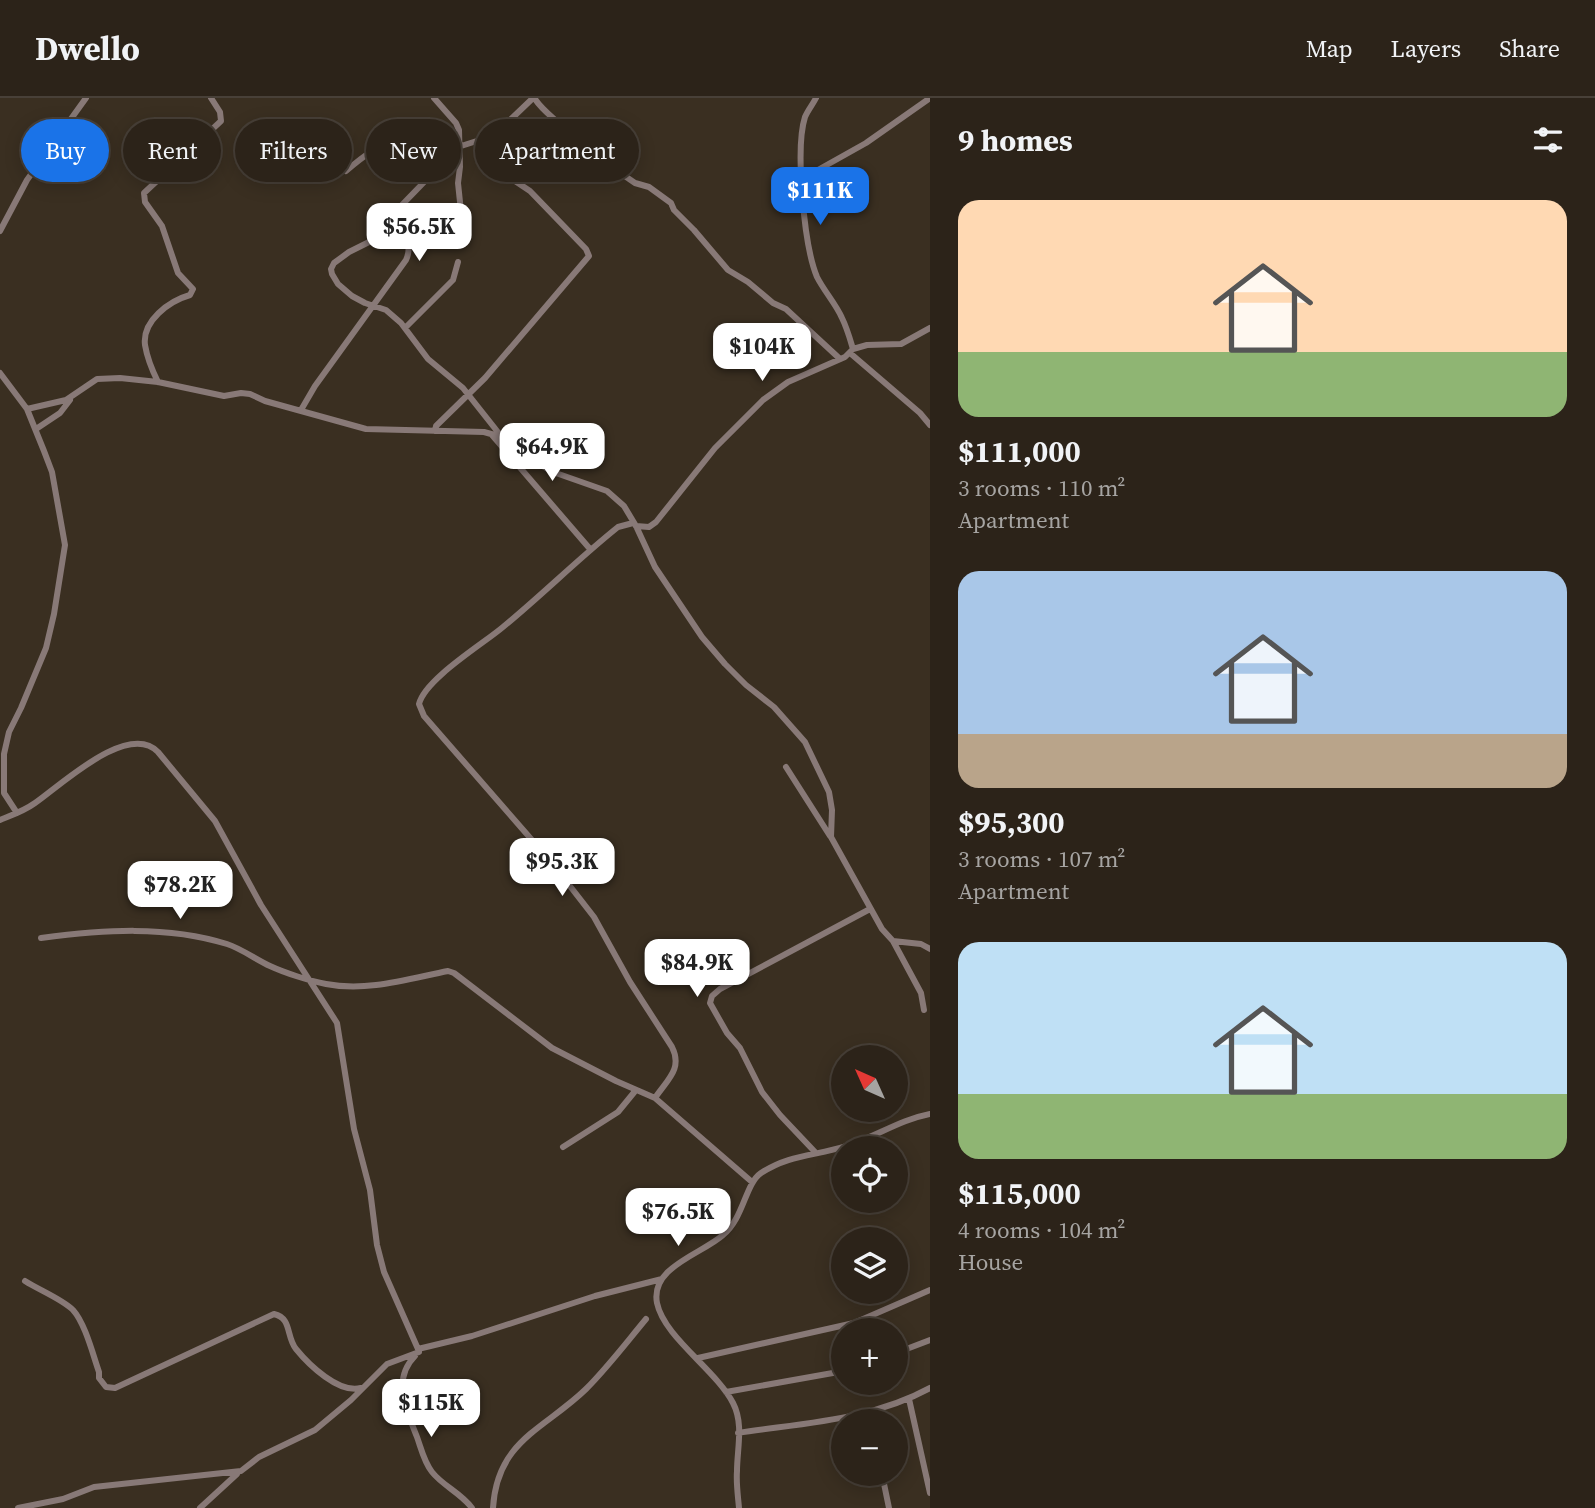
<!DOCTYPE html>
<meta charset="utf-8">
<style>
body{margin:0;font-family:"Source Serif 4",serif;background:#342b22;color:#f1f3f6;height:100vh;display:flex;flex-direction:column;font-size:26px;white-space:nowrap}
*{box-sizing:border-box;margin:0}
p{font-size:23px;color:#a6a4a2}
.icon{flex:none;width:38px;height:38px;fill:none;stroke:currentColor;stroke-width:2;stroke-linecap:round;stroke-linejoin:round}
.map{position:relative;flex:1;overflow:hidden}
.panel{display:flex;flex-direction:column;background:#2c2319;width:665px}
.panel>*{flex:none}
.hud{position:absolute;left:21px;top:21px;width:665px;height:63px;display:flex;gap:14px}
.needle{width:46px;rotate:315deg}
.controls{position:absolute;left:831px;top:947px;display:grid;gap:14px}
.controls a{display:grid;place-items:center;width:77px;height:77px;border-radius:50%;background:#2c2319;box-shadow:0 4px 18px #0003,0 0 0 2px #484038;font-size:35px}
.price{position:absolute;translate:-50% -60px;padding:0 16px;border-radius:14px;background:#fff;color:#222;font-size:23px;line-height:46px;filter:drop-shadow(0 2px 4px #0008)}
.price::after{content:'';position:absolute;left:50%;top:42px;width:21px;height:16px;margin-left:-10px;background:inherit;clip-path:polygon(0 0,100% 0,50% 100%)}
.price.selected{background:#1a73e8;color:#fff}
ul{padding:0;list-style:none}
li{display:grid;align-content:center;gap:14px;height:371px;padding:0 28px}
li span{display:grid;place-items:center;height:217px;border-radius:21px;color:#555}
li>.icon{margin-inline-start:auto}
span .icon{width:126px;height:126px;fill:#fffc;stroke-width:1}
li b{font-size:30px}
h2{display:flex;justify-content:space-between;align-items:center;height:84px;padding:0 28px;font-size:30px}
.chip{padding:0 24px;border-radius:32px;background:#2c2319;box-shadow:0 4px 18px #0003,0 0 0 2px #484038;font-size:24px;line-height:63px}
.chip.selected{background:#1a73e8;color:#fff}
header{display:flex;align-items:center;gap:42px;box-sizing:border-box;height:98px;padding:0 35px;background:#2c2319;border-bottom:2px solid #484038}
header strong{font-size:33px}
nav{display:flex;gap:38px;margin-inline-start:auto;font-size:24px}
main{display:flex;flex:1;min-height:0}
.map>svg:first-child{display:block}
</style>
<header>
<strong>Dwello</strong>
<nav><a>Map</a><a>Layers</a><a>Share</a></nav>
</header>
<main>
<div class="map">
<svg width="930" height="1410" viewBox="0 0 930 1410">
<rect width="100%" height="100%" fill="#3a2f21"/>
<g fill="none" stroke-linecap="round" stroke-linejoin="round">
<path stroke="#887977" stroke-width="6" d="M434 0 456 25 459 32 460 69 458 85 462 123
M816 0C813 6 808 12 805 19 795 50 804 148 817 179 824 193 836 206 842 220 847 230 850 241 853 251
M535 1C550 24 582 32 576 67
M574 46 599 64 619 74 635 85 649 89 671 105 674 112 694 132 728 172 748 184 773 205 786 211 839 260
M346 73C390 36 390 43 430 78
M800 82 866 45 930 0
M0 133 27 82 86 0
M405 230 453 182 458 164
M850 255 920 315 930 327
M0 275 27 311 44 353 52 374 65 447 54 516 46 550 21 610 9 634 4 656V695L17 715
M158 284C153 274 147 259 145 247 142 223 169 203 190 197L193 191 178 175 162 128 145 104 144 95 221 23 220 14 211 0
M27 311 66 302 97 281 120 280 158 284 224 298 241 295 250 296 265 303 366 331 484 334 509 341 532 362 553 374 607 393 624 408 636 428 655 469 702 539 725 566 746 587 774 609 805 644 829 694 832 712 831 739 882 831 893 843 921 846 930 851
M301 312 315 288 406 162C414 145 402 130 394 116
M36 331 60 315 70 302
M435 333 436 328 485 280 589 158 586 151 530 93 512 81 483 41
M492 337 590 451
M501 338 463 290 428 261 401 225 386 212 365 205 352 198 338 186 332 176 331 171 334 165 349 154 379 139 398 111 458 49 483 41 509 23 533 0
M633 425 618 429C578 461 542 497 503 529 483 546 425 581 419 606L424 618 552 765 594 819 630 884 672 949C683 971 667 982 655 1000
M636 428 649 429 656 424 715 350 763 302 788 284 845 259 853 251 867 247 901 246 930 230
M786 669 830 738
M0 722C12 717 24 713 35 705 60 688 128 623 158 654L215 723 261 807 337 925 354 1031 370 1092 377 1147 384 1174 418 1251
M41 840C102 832 167 827 227 846 242 851 255 861 270 868 285 875 310 883 326 886 367 894 408 881 448 873L454 875 552 950 616 983 655 1000 752 1084
M893 843 921 895 924 912
M563 1049 618 1014 636 992
M815 1054 780 1017 762 994 740 950 727 935 710 905 712 898 720 891 870 811
M25 1183C39 1192 62 1201 73 1212 85 1225 93 1257 99 1274V1280L106 1289 115 1290 274 1216C292 1220 286 1239 296 1251 309 1267 339 1296 361 1290
M896 1255 930 1242
M415 1258C391 1282 407 1313 417 1339 421 1350 424 1364 432 1374 443 1388 461 1395 472 1410
M698 1260 854 1225 930 1192
M726 1294 844 1273
M909 1301 930 1395
M738 1335C803 1325 872 1322 930 1290
M882 1376 889 1410
M18 1410 63 1401 94 1389 241 1373 259 1359 315 1332 351 1302 387 1266 419 1254 418 1251 472 1238 595 1198 662 1181
M200 1410 237 1376
M493 1410C497 1342 545 1331 586 1291 608 1269 626 1245 646 1221
M739 1410C738 1398 736 1385 737 1373 737 1351 744 1326 733 1305 716 1272 664 1239 657 1205 650 1169 702 1156 723 1137 744 1120 745 1086 761 1075 790 1056 816 1058 846 1048 876 1039 899 1022 930 1016"/>
</g>
</svg>
<div class="controls">
<a><svg class="needle" viewBox="-14 -14 28 28"><path d="M0-13l5 13h-10z" fill="#e53935"/><path d="M0 13l5-13h-10z" fill="#a6a4a2"/></svg></a>
<a><svg class="icon" aria-label="locate" viewBox="0 0 24 24"><circle cx="12" cy="12" r="6"/><path d="M12 2v4M12 18v4M2 12h4M18 12h4"/></svg></a>
<a><svg class="icon" aria-label="layers" viewBox="0 0 24 24"><path d="M12 4l9 5-9 5-9-5zM3 14l9 5 9-5"/></svg></a>
<a>+</a>
<a>−</a>
</div>
<b class="price selected" style="left:820px;top:129px">$111K</b>
<b class="price" style="left:419px;top:165px">$56.5K</b>
<b class="price" style="left:762px;top:285px">$104K</b>
<b class="price" style="left:552px;top:385px">$64.9K</b>
<b class="price" style="left:562px;top:800px">$95.3K</b>
<b class="price" style="left:180px;top:823px">$78.2K</b>
<b class="price" style="left:697px;top:901px">$84.9K</b>
<b class="price" style="left:678px;top:1150px">$76.5K</b>
<b class="price" style="left:431px;top:1341px">$115K</b>
<div class="hud">
<a class="chip selected">Buy</a>
<a class="chip">Rent</a>
<a class="chip">Filters</a>
<a class="chip">New</a>
<a class="chip">Apartment</a>
</div>
</div>
<section class="panel">
<h2>9 homes<svg class="icon" aria-label="filters" viewBox="0 0 24 24"><path d="M4 7h16M4 17h16"/><circle cx="9" cy="7" r="2"/><circle cx="15" cy="17" r="2"/></svg></h2>
<ul>
<li><span style="background:linear-gradient(#ffd9b3 70%,#8fb573 0)"><svg class="icon" aria-label="home" viewBox="0 0 24 24"><path d="M3 11l9-7 9 7M6 9v11h12V9"/></svg></span><div><b>$111,000</b><p>3 rooms · 110 m²</p><p>Apartment</p></div></li>
<li><span style="background:linear-gradient(#a9c7e8 75%,#b9a48a 0)"><svg class="icon" aria-label="home" viewBox="0 0 24 24"><path d="M3 11l9-7 9 7M6 9v11h12V9"/></svg></span><div><b>$95,300</b><p>3 rooms · 107 m²</p><p>Apartment</p></div></li>
<li><span style="background:linear-gradient(#bfe0f5 70%,#8fb573 0)"><svg class="icon" aria-label="home" viewBox="0 0 24 24"><path d="M3 11l9-7 9 7M6 9v11h12V9"/></svg></span><div><b>$115,000</b><p>4 rooms · 104 m²</p><p>House</p></div></li>
</ul>
</section>
</main>
